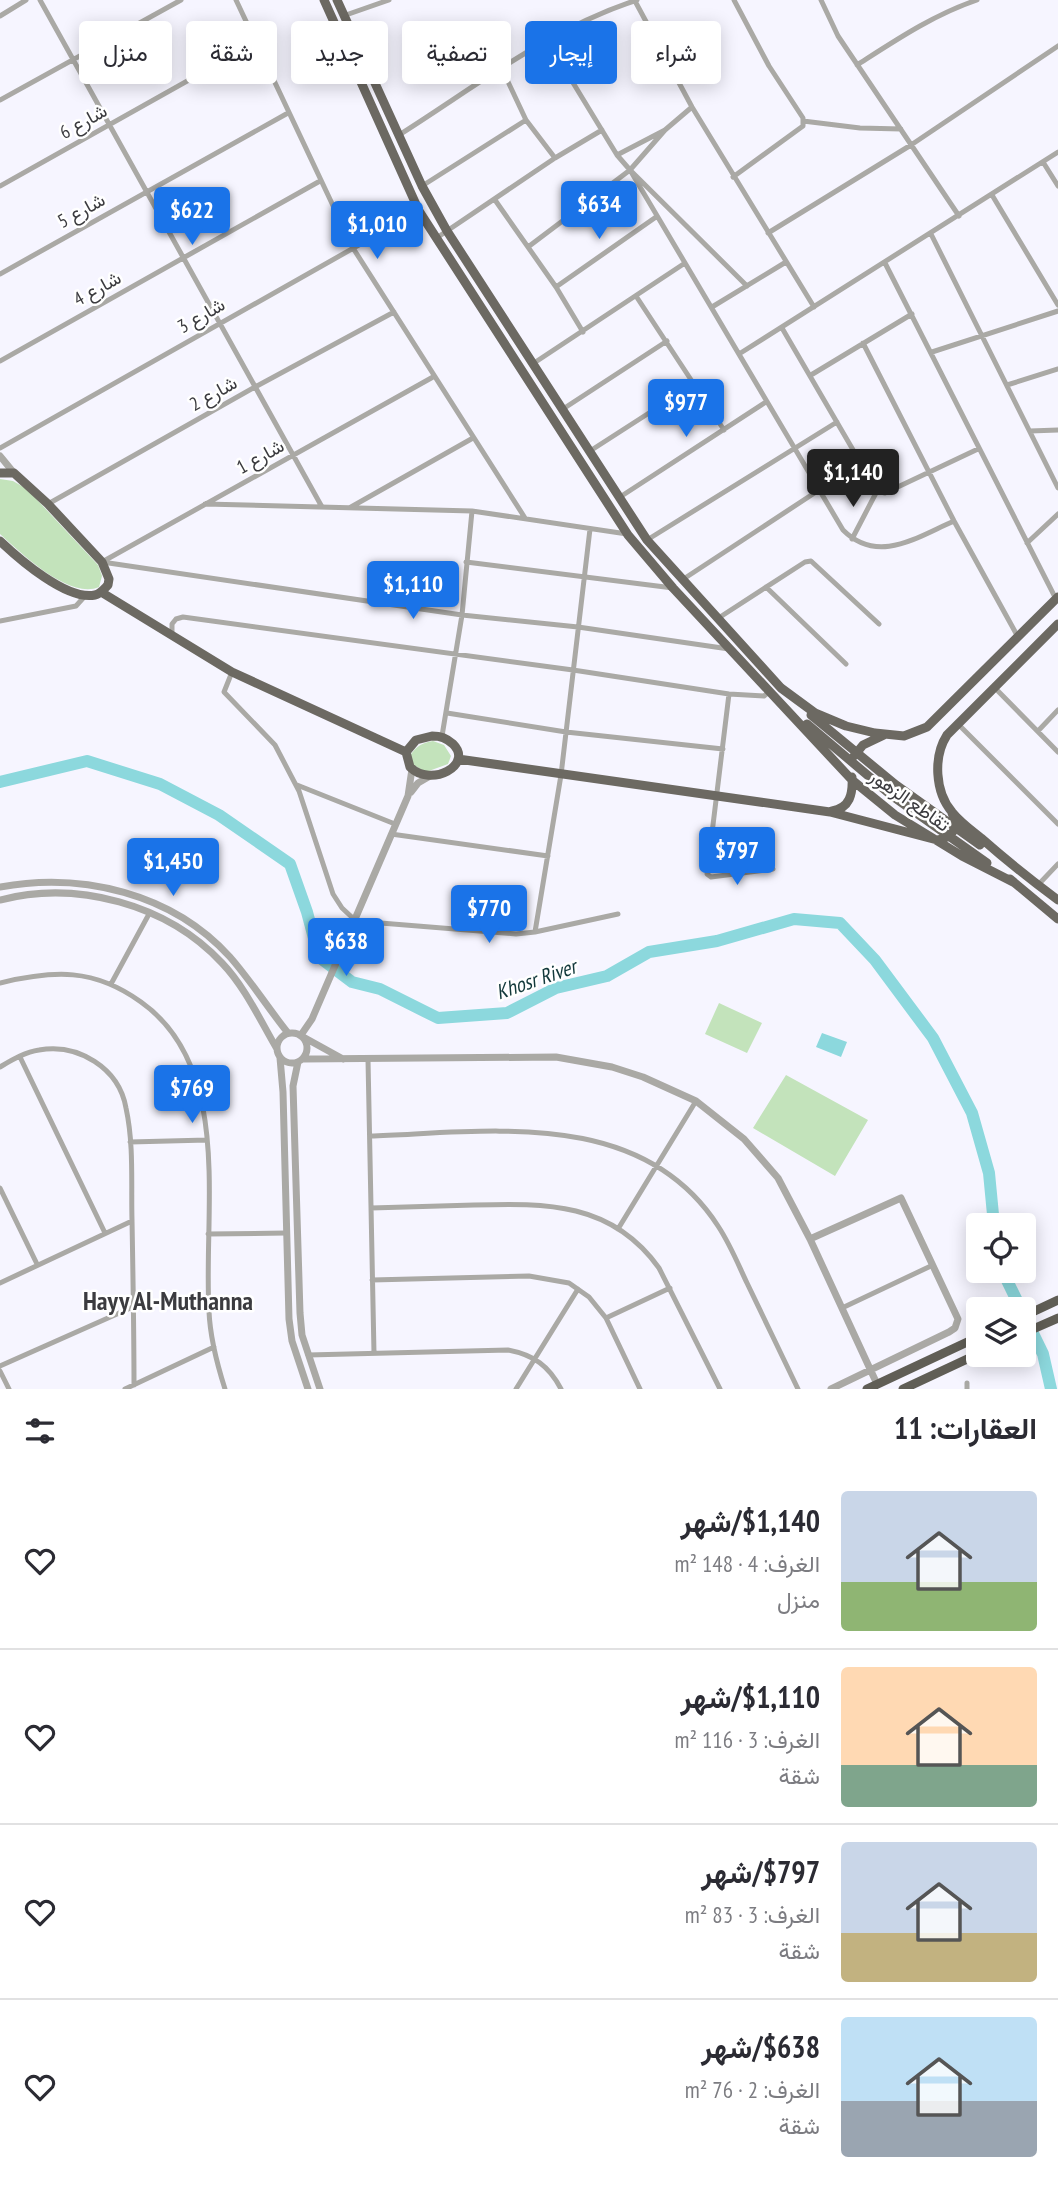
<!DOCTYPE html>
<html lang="ar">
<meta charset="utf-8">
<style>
body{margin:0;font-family:"PT Sans Narrow",Vazirmatn,sans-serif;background:#f7f7f7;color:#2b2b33;direction:rtl;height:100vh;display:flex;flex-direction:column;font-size:26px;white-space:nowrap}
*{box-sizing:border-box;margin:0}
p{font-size:23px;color:#7c7c81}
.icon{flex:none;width:38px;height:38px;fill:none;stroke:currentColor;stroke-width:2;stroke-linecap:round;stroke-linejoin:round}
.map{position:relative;height:1389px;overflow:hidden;direction:ltr}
.details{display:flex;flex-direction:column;background:#fff;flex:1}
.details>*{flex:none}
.hud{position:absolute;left:21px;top:21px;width:700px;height:63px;direction:rtl;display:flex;gap:14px}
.tools{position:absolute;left:966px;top:1213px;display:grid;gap:14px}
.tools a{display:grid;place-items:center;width:70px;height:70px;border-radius:7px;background:#fff;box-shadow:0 4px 18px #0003;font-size:35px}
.price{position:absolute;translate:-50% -60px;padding:0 16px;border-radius:7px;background:#1a73e8;color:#fff;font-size:23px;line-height:46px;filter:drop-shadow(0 2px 4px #0008)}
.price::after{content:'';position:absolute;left:50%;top:42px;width:21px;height:16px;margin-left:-10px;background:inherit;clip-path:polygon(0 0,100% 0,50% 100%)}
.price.active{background:#222;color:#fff}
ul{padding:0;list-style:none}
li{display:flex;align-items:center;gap:21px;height:175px;padding:0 21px}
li+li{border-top:2px solid #e1e1e2}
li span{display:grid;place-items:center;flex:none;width:196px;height:140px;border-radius:7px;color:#555}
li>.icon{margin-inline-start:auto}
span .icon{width:84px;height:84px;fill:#fffc;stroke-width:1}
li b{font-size:30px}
h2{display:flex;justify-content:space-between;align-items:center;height:84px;padding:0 21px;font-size:30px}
.chip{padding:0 24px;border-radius:7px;background:#fff;box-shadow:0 4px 18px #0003;font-size:24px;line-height:63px}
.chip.active{background:#1a73e8;color:#fff}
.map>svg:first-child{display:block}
</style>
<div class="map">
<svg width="1058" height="1389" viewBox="0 0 1058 1389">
<rect width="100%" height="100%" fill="#f6f5ff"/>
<path fill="#c3e3bb" d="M0 479 13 481 27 489 98 565 102 576 99 587C69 600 20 552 0 534Z
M433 741 444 745 451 756 448 764 426 772 412 764 410 756C416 746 422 743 433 741Z
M719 1003 762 1023 747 1053 705 1034Z
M786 1075 868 1120 835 1176 753 1128Z"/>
<path fill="#8cd8dd" d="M822 1033 847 1042 841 1057 816 1047Z"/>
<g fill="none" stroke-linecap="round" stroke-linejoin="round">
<path stroke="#8cd8dd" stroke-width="12" d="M0 782 87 761 160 784 219 815 290 864 307 912 319 957 352 982 380 989 438 1018 507 1013 556 988 607 976 649 952 717 941 794 919 840 923 875 960 933 1038 972 1113 989 1173 994 1225
M1002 1270 1021 1309
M1024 1315 1043 1354 1051 1389"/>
<path stroke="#aaa9a5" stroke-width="5" d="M40 0 322 507
M236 0 353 248 525 518
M821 0 838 36 959 216
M635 1 692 107 814 307
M0 16 26 0
M343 16 389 0
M547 40 617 155 630 170 843 530C878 565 917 537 954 521
M857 65C896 40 933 15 977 0
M502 69 526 120 555 158
M0 100 181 0
M803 121 860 128 901 129
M665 130 630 170 747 286
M399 135C475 87 550 28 637 0
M617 155 665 130 692 107
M1043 162 1058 186
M733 177 803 126V118L769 66 734 0
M0 186 255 43
M422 186 526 120
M992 195 1058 305
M495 200 556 287 583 332
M768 233 911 145 1058 46
M931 234 1058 488
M438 237 555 158 602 130
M528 247 630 170
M885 263 1056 599
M0 274 288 113
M556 287 656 217
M636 296 724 430
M712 307 786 262
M782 328 877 491
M863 343 954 521 1018 637
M932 352 1058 311
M739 354 1058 152
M0 361 320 181
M534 363 685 263
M811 375 912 314
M1007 385 1058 369
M563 409 667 341
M1030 431 1058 430
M0 448 419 211
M590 451 694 384
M877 491 885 493 978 449
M620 497 766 402
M48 504 255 387 394 312
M205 504 472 511 627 534
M351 507 473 438
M852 539 877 491
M647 540 837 422
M1027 543 1058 514
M102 562 462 615 578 627 729 649
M102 562 433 377
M466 562 673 588
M682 580 819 490
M766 587 846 664
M717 619 805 562 811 561 879 624
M0 621 76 606 85 596
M172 635V624L176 619 183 617 573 670 729 694 764 696 770 691
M232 672 224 692 275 745 299 791 333 894 342 908 356 921 516 934 535 932 618 914
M994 687 1058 752
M729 694 707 874 711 877 773 869
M447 713 566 732 723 749
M957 723 1058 824
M1038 731 1058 710
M442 736 462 615 472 511
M297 785 395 824
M391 834 548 856
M1038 885 1058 864
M535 932 561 775 590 529
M0 983C54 970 94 968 141 1002 234 1068 203 1211 209 1311 210 1337 217 1364 225 1389
M111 984 149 914
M20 1057 105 1233
M368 1060 374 1353
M0 1067C12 1060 25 1052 39 1050 78 1043 119 1068 126 1108 134 1145 131 1183 132 1220 133 1275 134 1330 134 1385
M370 1136C490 1132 641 1107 718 1226 730 1244 738 1264 747 1283 764 1318 781 1354 798 1389
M130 1142 207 1140
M0 1188 37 1264
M371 1208C405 1207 440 1206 474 1205 546 1203 612 1202 659 1268L720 1389
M618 1229 696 1101
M208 1234 286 1233
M372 1280 529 1276 569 1283 589 1297 606 1318 640 1389
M0 1283 132 1221
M842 1308 933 1265
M606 1318 670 1288
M308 1355 508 1350C534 1355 549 1366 561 1389
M0 1366 135 1306
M0 1371 9 1389
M125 1389 214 1347
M516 1389 578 1289
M967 1389V1383"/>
<path stroke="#aaa9a5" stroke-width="7" d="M0 456 14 473
M411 792 418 783 430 776
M0 887C82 872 172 893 230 957 251 981 268 1008 288 1033
M0 900C77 880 167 904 222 963 245 987 260 1020 277 1049
M277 1048a15 15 0 1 1 30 0a15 15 0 1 1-30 0Z
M301 1035 312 1019 408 796 412 769
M305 1038 343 1059
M280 1058 283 1092 289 1319 292 1341 308 1389
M303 1059 556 1057 612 1067 643 1077 696 1101 744 1139 778 1178 810 1239 877 1384
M298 1062 293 1086 300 1313 302 1335 320 1389
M810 1239 901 1198 958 1319 955 1328 949 1332 831 1389"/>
<path stroke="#6c6962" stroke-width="9" d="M324 0 419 211 628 535 673 588 852 780 895 815 962 856 1013 882
M337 0 422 186 447 231 647 540 781 688 815 713 846 726 875 733 904 736 927 727 1058 597
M0 473H14L48 504 102 562 109 579 108 585C104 589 100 594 95 595 67 601 19 559 0 541
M101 592 232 672 406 752
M1058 624 947 735C933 757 935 792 952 812 960 822 971 830 981 838 1006 860 1031 880 1058 900
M811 715 896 785 980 845
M807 724 891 795 987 863
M432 736C441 736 446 738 453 744 474 765 431 788 410 767L406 752 416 740Z
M854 756 863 745 884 735
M458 759 830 812 937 840C953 838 959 828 952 813
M832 811C850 808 853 794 852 777
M1010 879 1058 919"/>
<path stroke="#605e56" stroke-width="9" d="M1024 1316 1058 1300
M1024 1333 1058 1318
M867 1389 978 1337
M903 1389 978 1354"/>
</g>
<g text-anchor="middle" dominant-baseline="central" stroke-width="5" stroke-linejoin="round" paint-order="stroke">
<g font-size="19" fill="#3b3b3f" stroke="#fff">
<text transform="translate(83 121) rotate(-29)">شارع 6</text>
<text transform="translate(81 210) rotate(-29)">شارع 5</text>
<text transform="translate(97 288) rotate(-29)">شارع 4</text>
<text transform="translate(201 315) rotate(-30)">شارع 3</text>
<text transform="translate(213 393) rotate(-29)">شارع 2</text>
<text transform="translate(260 456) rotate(-29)">شارع 1</text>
<text transform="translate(910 800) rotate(35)">تقاطع الزهور</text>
</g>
<g font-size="21" font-style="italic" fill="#13393b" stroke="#fff">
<text transform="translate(536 979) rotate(-19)">Khosr River</text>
</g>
<g font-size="26" font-weight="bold" fill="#3b3b3f" stroke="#fff">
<text x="168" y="1300">Hayy Al-Muthanna</text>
</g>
</g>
</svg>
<div class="tools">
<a><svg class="icon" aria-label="locate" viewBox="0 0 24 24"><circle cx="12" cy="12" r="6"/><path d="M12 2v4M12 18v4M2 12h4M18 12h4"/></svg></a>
<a><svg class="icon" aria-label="layers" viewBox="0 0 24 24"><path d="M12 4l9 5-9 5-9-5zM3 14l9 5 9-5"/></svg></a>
</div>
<b class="price" style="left:599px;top:241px">$634</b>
<b class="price" style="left:192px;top:247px">$622</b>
<b class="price" style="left:377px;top:261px">$1,010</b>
<b class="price" style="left:686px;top:439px">$977</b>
<b class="price active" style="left:853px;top:509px">$1,140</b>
<b class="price" style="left:413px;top:621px">$1,110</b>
<b class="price" style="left:737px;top:887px">$797</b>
<b class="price" style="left:173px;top:898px">$1,450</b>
<b class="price" style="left:489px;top:945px">$770</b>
<b class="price" style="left:346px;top:978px">$638</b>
<b class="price" style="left:192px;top:1125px">$769</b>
<div class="hud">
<a class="chip">شراء</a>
<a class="chip active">إيجار</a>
<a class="chip">تصفية</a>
<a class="chip">جديد</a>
<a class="chip">شقة</a>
<a class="chip">منزل</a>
</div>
</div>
<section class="details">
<h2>العقارات: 11<svg class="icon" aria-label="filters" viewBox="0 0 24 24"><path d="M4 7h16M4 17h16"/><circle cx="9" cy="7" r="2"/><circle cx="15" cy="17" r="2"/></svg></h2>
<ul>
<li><span style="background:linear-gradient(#c9d6e8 65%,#8fb573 0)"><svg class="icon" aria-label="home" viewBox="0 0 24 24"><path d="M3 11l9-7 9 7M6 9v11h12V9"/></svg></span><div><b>$1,140/شهر</b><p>الغرف: 4 · 148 m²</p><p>منزل</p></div><svg class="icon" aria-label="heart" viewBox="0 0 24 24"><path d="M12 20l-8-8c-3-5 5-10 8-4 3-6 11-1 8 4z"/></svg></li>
<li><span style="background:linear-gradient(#ffd9b3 70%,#7fa58c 0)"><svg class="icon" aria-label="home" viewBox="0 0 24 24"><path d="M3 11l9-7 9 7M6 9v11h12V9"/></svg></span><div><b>$1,110/شهر</b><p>الغرف: 3 · 116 m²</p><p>شقة</p></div><svg class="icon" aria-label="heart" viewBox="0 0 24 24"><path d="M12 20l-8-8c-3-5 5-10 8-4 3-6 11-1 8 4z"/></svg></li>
<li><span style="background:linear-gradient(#c9d6e8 65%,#c2b280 0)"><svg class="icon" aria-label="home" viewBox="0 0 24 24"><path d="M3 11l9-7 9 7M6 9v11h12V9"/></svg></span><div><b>$797/شهر</b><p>الغرف: 3 · 83 m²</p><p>شقة</p></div><svg class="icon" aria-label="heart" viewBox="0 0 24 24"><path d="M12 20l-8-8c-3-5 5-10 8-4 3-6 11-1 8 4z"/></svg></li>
<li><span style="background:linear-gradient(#bfe0f5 60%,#9aa5b1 0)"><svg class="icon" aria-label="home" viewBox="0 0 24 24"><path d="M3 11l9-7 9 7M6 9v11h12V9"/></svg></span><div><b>$638/شهر</b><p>الغرف: 2 · 76 m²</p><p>شقة</p></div><svg class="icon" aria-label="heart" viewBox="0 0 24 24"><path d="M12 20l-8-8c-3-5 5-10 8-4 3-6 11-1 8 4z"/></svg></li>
</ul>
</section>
